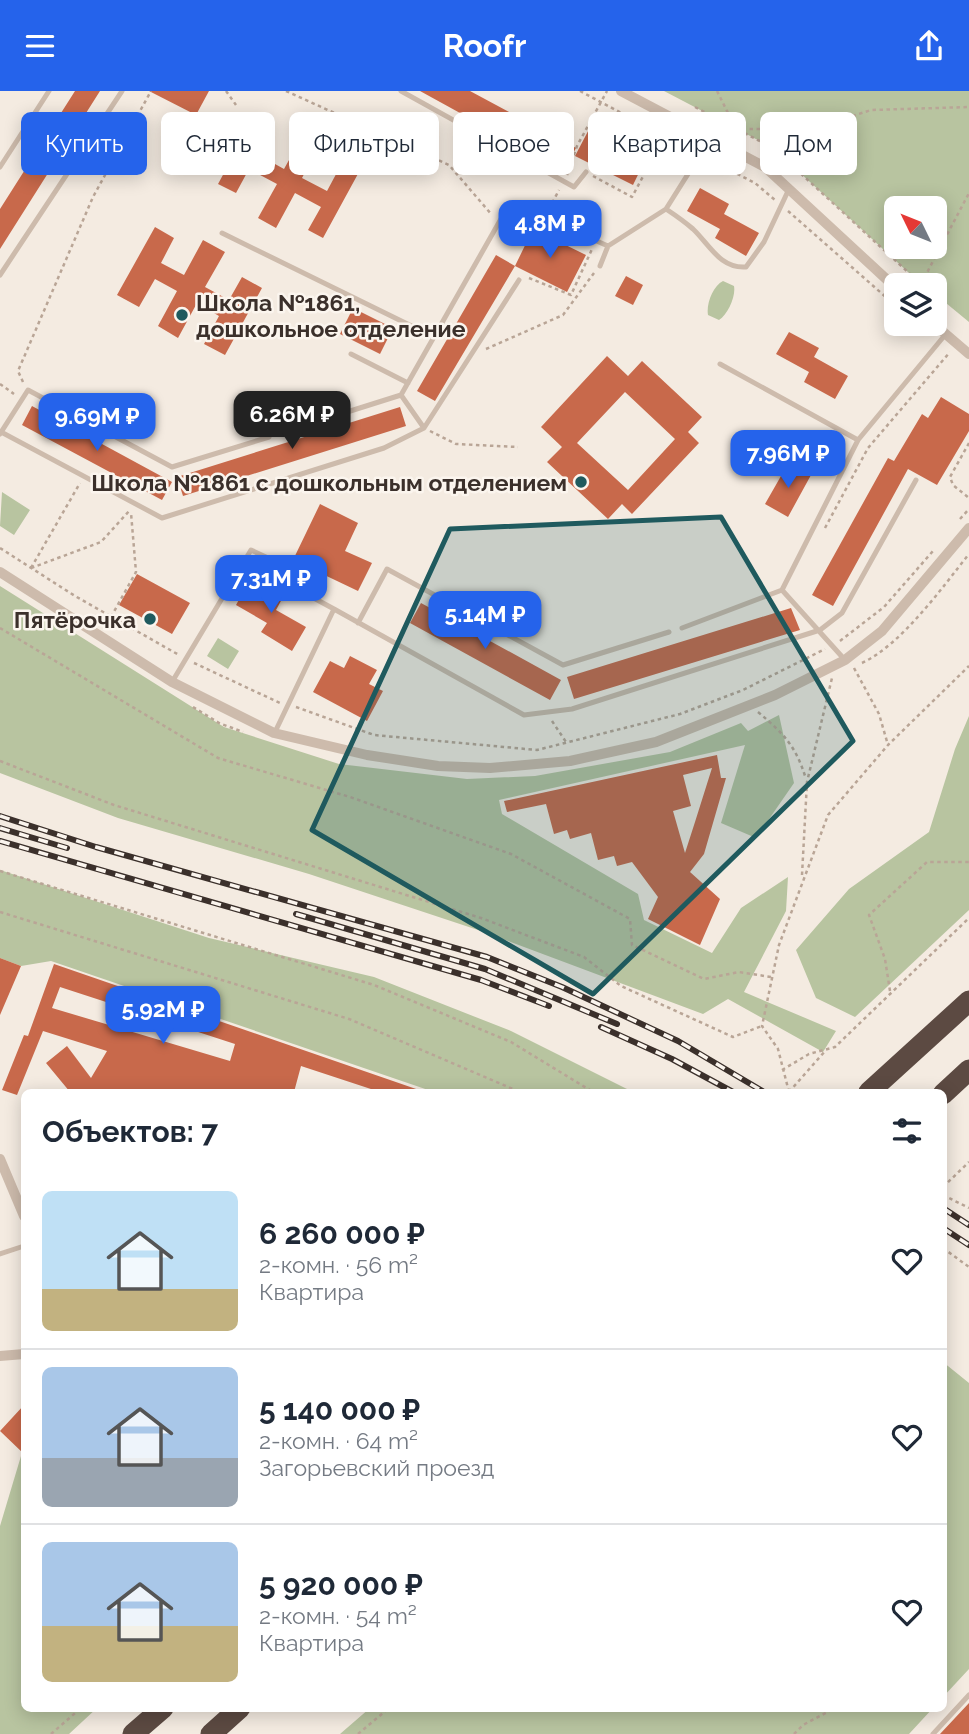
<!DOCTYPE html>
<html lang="ru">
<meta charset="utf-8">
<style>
body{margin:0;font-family:Raleway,sans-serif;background:#f2f2f3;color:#1f2937;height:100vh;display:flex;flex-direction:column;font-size:26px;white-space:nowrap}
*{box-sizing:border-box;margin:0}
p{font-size:23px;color:#747a83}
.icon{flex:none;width:38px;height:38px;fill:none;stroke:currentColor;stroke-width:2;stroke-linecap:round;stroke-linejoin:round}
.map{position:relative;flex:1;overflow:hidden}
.panel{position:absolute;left:21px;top:998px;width:926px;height:623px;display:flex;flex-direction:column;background:#fff;border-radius:10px;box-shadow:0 4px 18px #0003}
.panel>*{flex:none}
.top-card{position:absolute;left:21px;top:21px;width:928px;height:63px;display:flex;gap:14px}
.needle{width:46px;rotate:313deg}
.controls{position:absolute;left:884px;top:105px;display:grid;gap:14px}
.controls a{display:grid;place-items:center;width:63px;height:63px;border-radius:10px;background:#fff;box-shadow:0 4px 18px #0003;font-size:35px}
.price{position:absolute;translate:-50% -60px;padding:0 16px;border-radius:14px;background:#2563eb;color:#fff;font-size:23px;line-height:46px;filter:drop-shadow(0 2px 4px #0008)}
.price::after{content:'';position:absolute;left:50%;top:42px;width:21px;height:16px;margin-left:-10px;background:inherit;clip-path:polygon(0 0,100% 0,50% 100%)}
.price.active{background:#222;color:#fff}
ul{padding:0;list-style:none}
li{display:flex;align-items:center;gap:21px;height:175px;padding:0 21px}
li+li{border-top:2px solid #e0e1e3}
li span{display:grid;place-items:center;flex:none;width:196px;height:140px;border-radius:10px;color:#555}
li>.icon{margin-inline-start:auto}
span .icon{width:84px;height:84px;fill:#fffc;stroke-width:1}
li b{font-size:30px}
h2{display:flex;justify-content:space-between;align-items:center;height:84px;padding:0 21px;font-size:30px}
.chip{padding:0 24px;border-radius:10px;background:#fff;box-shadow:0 4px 18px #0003;font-size:24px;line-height:63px}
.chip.active{background:#2563eb;color:#fff}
header{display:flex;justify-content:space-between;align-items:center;height:91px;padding:0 21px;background:#2563eb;color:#fff;font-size:32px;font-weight:700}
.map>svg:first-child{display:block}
</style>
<header><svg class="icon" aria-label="menu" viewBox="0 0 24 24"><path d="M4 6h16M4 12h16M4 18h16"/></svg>Roofr<svg class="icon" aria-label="share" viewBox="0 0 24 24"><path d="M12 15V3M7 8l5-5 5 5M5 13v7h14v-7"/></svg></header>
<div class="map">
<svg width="969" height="1643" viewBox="0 0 969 1643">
<rect width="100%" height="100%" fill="#f4ebe1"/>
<path fill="#b8c4a0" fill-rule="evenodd" d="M664 0H969V231L935 203 934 194 921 193 773 57ZM896 117H934V156H896Z
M723 190 734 195C736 205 728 223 719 229L708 224C706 213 713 195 723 190Z
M2 401 30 419 14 444 0 435Z
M0 495 224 636 339 673 467 688 535 685 670 661 741 632 748 640 779 624 794 692 756 747 721 732 745 654 499 709 502 723 638 803 644 829 712 862 741 817 788 786 786 820 744 901 836 940 823 961 728 908 703 923 481 840 309 783 118 727 0 682Z
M218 547 239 560 228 578 207 565Z
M969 625V819L855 926 816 907 796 859 849 798 929 741 955 658Z
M0 779 209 847 374 886 511 940 633 1001H434L51 870 21 875 0 867Z
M943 1271 969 1292V1578L943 1606Z
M21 1365 24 1368V1617H97L69 1643H0V1435Z
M370 1617H933L909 1643H340Z"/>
<path fill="#c8694b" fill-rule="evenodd" d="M75 0H100L0 158V118Z
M149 0H209L196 24Z
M420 0H470L576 57 564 79Z
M596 25 653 53 633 94 575 65Z
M254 27 271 36 257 63 284 78 304 42 321 51 302 87 327 100 342 72 359 81 323 147 308 139 321 116 295 102 276 137 258 127 277 93 249 78 236 102 218 93Z
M700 97 729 113 724 123 759 142 746 165 715 147 720 138 687 120Z
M155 136 174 147 161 172 184 184 203 149 225 161 205 196 229 209 242 186 262 197 225 264 204 253 219 225 197 212 178 247 158 235 177 200 155 188 139 216 117 204Z
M533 138 586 164 567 201 515 175Z
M496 164 515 175 435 310 417 300Z
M626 185 643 194 633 214 615 205Z
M353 217 393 237 380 263 340 243Z
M789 241 819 257 814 266 848 285 835 308 804 291 809 281 776 263Z
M607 265 628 285 642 270 702 326 688 341 699 352 632 423 622 413 608 428 547 371 562 356 541 336ZM625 301 675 348 628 399 577 352Z
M941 306 969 323V340L937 394 908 378 833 515 812 504 888 367 894 370 922 323 928 327Z
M32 315 172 391 162 409 22 334Z
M400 316 406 335 183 405 177 386Z
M789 371 811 384 788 426 765 413Z
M320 413 358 432 345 460 372 472 358 500 293 469Z
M137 483 190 512 172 543 119 514Z
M250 489 282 508 276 519 306 536 292 560 261 541 267 532 236 514Z
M421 512 561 589 550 609 410 532Z
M791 517 800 539 574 608 567 586Z
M350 565 377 579 369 593 383 600 367 630 313 601 330 570 344 577Z
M717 664 721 687H726L704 763 690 781 720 808 700 854 648 828 658 806 632 771 617 775 614 765 598 769 591 742 570 748 567 739 554 743 546 713 507 721 504 710ZM712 677 695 731 685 762 673 720 691 715 683 684Z
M0 867 21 875 0 924Z
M54 873 419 999V1001H380L301 975 294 1001H247L237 998 236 1001H70L46 972 67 955 91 987 107 960 43 940 17 1004 2 999 24 944 28 945ZM60 896 235 953 230 970 52 917Z
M24 1314V1363L0 1340Z
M969 1612V1643H940Z"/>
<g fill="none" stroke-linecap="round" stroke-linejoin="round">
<path stroke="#b9a596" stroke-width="2.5" stroke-dasharray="3.5 3.5" stroke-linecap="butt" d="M226 0 236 14
M286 0 449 74 492 124
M580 0 691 59
M717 0 736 38H813L871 19 969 16
M695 16 773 57 922 194
M706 67 755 92 775 109
M567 84 577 55 607 0
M593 85 632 106 669 37
M549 118 559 99
M788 120 896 215
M529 187 571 204 593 156
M921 193 969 102
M934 210 942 220
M486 258 563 224 594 182
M23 291 18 280 93 106 151 0
M0 293 14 303
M430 340 456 353 518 356
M969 352 950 386 953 394 969 407
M960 428 969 418
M825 437 868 357 950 261
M0 457 75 505 179 564
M31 477 101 451 130 419
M31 477 80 392
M111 526 136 481 131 422
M0 537 218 667 350 706 511 763 630 828 632 854 704 888 739 881 771 886
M840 550 884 516 933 460
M194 572 280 612
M862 572C902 553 941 498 969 463
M854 577 879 623 888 654
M193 616 219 632 243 641
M296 616 374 644 537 659 680 623 743 599 825 558
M758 621C784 643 796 655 806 688
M552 630 566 651
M0 670 114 714 481 827 584 866 621 895 733 946 762 935
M0 780 374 894 511 951 593 1001
M802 784 807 691 832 587
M0 821 349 928 520 1001
M890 900 885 868 869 824 927 771H969
M782 979 809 963 835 956 969 827
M789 1001 778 958 762 935 779 854 828 724 888 654 969 575
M789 1001 826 959
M943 1096 969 1071
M943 1104 969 1117
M943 1157 969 1176
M51 1643 81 1617
M358 1643 389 1617
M794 1643 803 1634 835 1617"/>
<path stroke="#cdbbac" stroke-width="5" d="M401 0 574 96 586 81
M0 76 49 0
M666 118C675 124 685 131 693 138 709 153 720 178 746 176L764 151 789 98
M222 142 434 246
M608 155 666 118 710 48
M0 184 122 0
M351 263 408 292
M401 304 510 112 608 155 600 175
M424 337 519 189
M1 341 162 427 384 357 424 337 401 304 290 339
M0 343 28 299 172 376 269 346
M858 349 945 244
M782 499 845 569
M334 518 524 624 572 618 820 539 842 522 916 389
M358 532 387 478 563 574 669 541
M682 537 782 499 858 349 720 273
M172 591 251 459 294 479 297 498 334 518 275 641
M0 1163 24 1155
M933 1643 969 1604"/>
<path stroke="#cdbbac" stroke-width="10" d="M621 0 765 76 896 197
M934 233 969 263
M0 481 172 591 274 642 367 664 438 675 490 677 570 670 656 651 775 604 845 569 882 540 969 437
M0 1068 24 1125
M0 1265 24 1263"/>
<path stroke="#5c4a42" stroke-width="21" d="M869 1001 969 910
M943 1003 969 979
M133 1643 163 1617
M211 1643 240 1617"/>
<g stroke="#3b302b" stroke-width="6">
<path id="rail" d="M0 725 96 756 487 866 562 896 678 950 764 1001
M0 737 67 757
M0 750 481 889 549 915
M296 823 485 878 617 933
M601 936 672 968 733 1001
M943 1117 969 1134
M943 1137 969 1154"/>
</g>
<use href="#rail" stroke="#fbf5ee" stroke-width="3.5" stroke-dasharray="10" stroke-linecap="butt"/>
</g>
<path fill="#1f5a5e" fill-opacity="0.2" stroke="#1f5a5e" stroke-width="5" stroke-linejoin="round" d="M721 426 853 650 593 903 312 739 450 438Z"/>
<g fill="#1f5a5e" stroke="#fbf5ee" stroke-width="2.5">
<circle cx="182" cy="224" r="7"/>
<circle cx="581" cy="391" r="7"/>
<circle cx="150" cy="528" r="7"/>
</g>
<g text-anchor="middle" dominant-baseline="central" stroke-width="5" stroke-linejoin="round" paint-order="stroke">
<g font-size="23" font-weight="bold" fill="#3b302b" stroke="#fbf5ee" text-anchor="end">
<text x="196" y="211" text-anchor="start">Школа №1861,<tspan x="196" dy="26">дошкольное отделение</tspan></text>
<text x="567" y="391">Школа №1861 с дошкольным отделением</text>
<text x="136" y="528">Пятёрочка</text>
</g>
</g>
</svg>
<div class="controls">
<a><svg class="needle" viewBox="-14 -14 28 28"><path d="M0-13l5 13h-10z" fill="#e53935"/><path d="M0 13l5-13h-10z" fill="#747a83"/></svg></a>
<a><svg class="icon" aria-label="layers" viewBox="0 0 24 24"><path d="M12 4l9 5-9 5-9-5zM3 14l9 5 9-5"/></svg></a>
</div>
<b class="price" style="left:550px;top:169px">4.8M ₽</b>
<b class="price active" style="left:292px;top:360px">6.26M ₽</b>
<b class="price" style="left:97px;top:362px">9.69M ₽</b>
<b class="price" style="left:788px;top:399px">7.96M ₽</b>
<b class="price" style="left:271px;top:524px">7.31M ₽</b>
<b class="price" style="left:485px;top:560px">5.14M ₽</b>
<b class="price" style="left:163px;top:955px">5.92M ₽</b>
<div class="top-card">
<a class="chip active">Купить</a>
<a class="chip">Снять</a>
<a class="chip">Фильтры</a>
<a class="chip">Новое</a>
<a class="chip">Квартира</a>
<a class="chip">Дом</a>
</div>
<section class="panel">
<h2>Объектов: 7<svg class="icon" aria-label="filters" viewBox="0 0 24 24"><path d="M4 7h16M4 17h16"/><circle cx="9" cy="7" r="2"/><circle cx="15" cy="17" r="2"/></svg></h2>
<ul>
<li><span style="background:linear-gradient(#bfe0f5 70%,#c2b280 0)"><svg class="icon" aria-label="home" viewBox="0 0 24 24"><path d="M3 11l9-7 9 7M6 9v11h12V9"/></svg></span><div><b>6 260 000 ₽</b><p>2-комн. · 56 m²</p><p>Квартира</p></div><svg class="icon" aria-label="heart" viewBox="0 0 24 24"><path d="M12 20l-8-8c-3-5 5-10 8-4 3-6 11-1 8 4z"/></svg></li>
<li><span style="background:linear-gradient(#a9c7e8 65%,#9aa5b1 0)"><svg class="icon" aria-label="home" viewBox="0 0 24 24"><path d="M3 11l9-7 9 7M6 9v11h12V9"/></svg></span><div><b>5 140 000 ₽</b><p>2-комн. · 64 m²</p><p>Загорьевский проезд</p></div><svg class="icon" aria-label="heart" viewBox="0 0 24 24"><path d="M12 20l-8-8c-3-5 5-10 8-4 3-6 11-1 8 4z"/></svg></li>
<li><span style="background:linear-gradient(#a9c7e8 60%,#c2b280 0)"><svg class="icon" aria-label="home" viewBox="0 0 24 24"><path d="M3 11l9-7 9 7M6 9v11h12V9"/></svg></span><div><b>5 920 000 ₽</b><p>2-комн. · 54 m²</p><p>Квартира</p></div><svg class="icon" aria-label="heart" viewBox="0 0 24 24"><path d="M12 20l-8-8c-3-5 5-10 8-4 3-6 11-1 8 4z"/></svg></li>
</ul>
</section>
</div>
